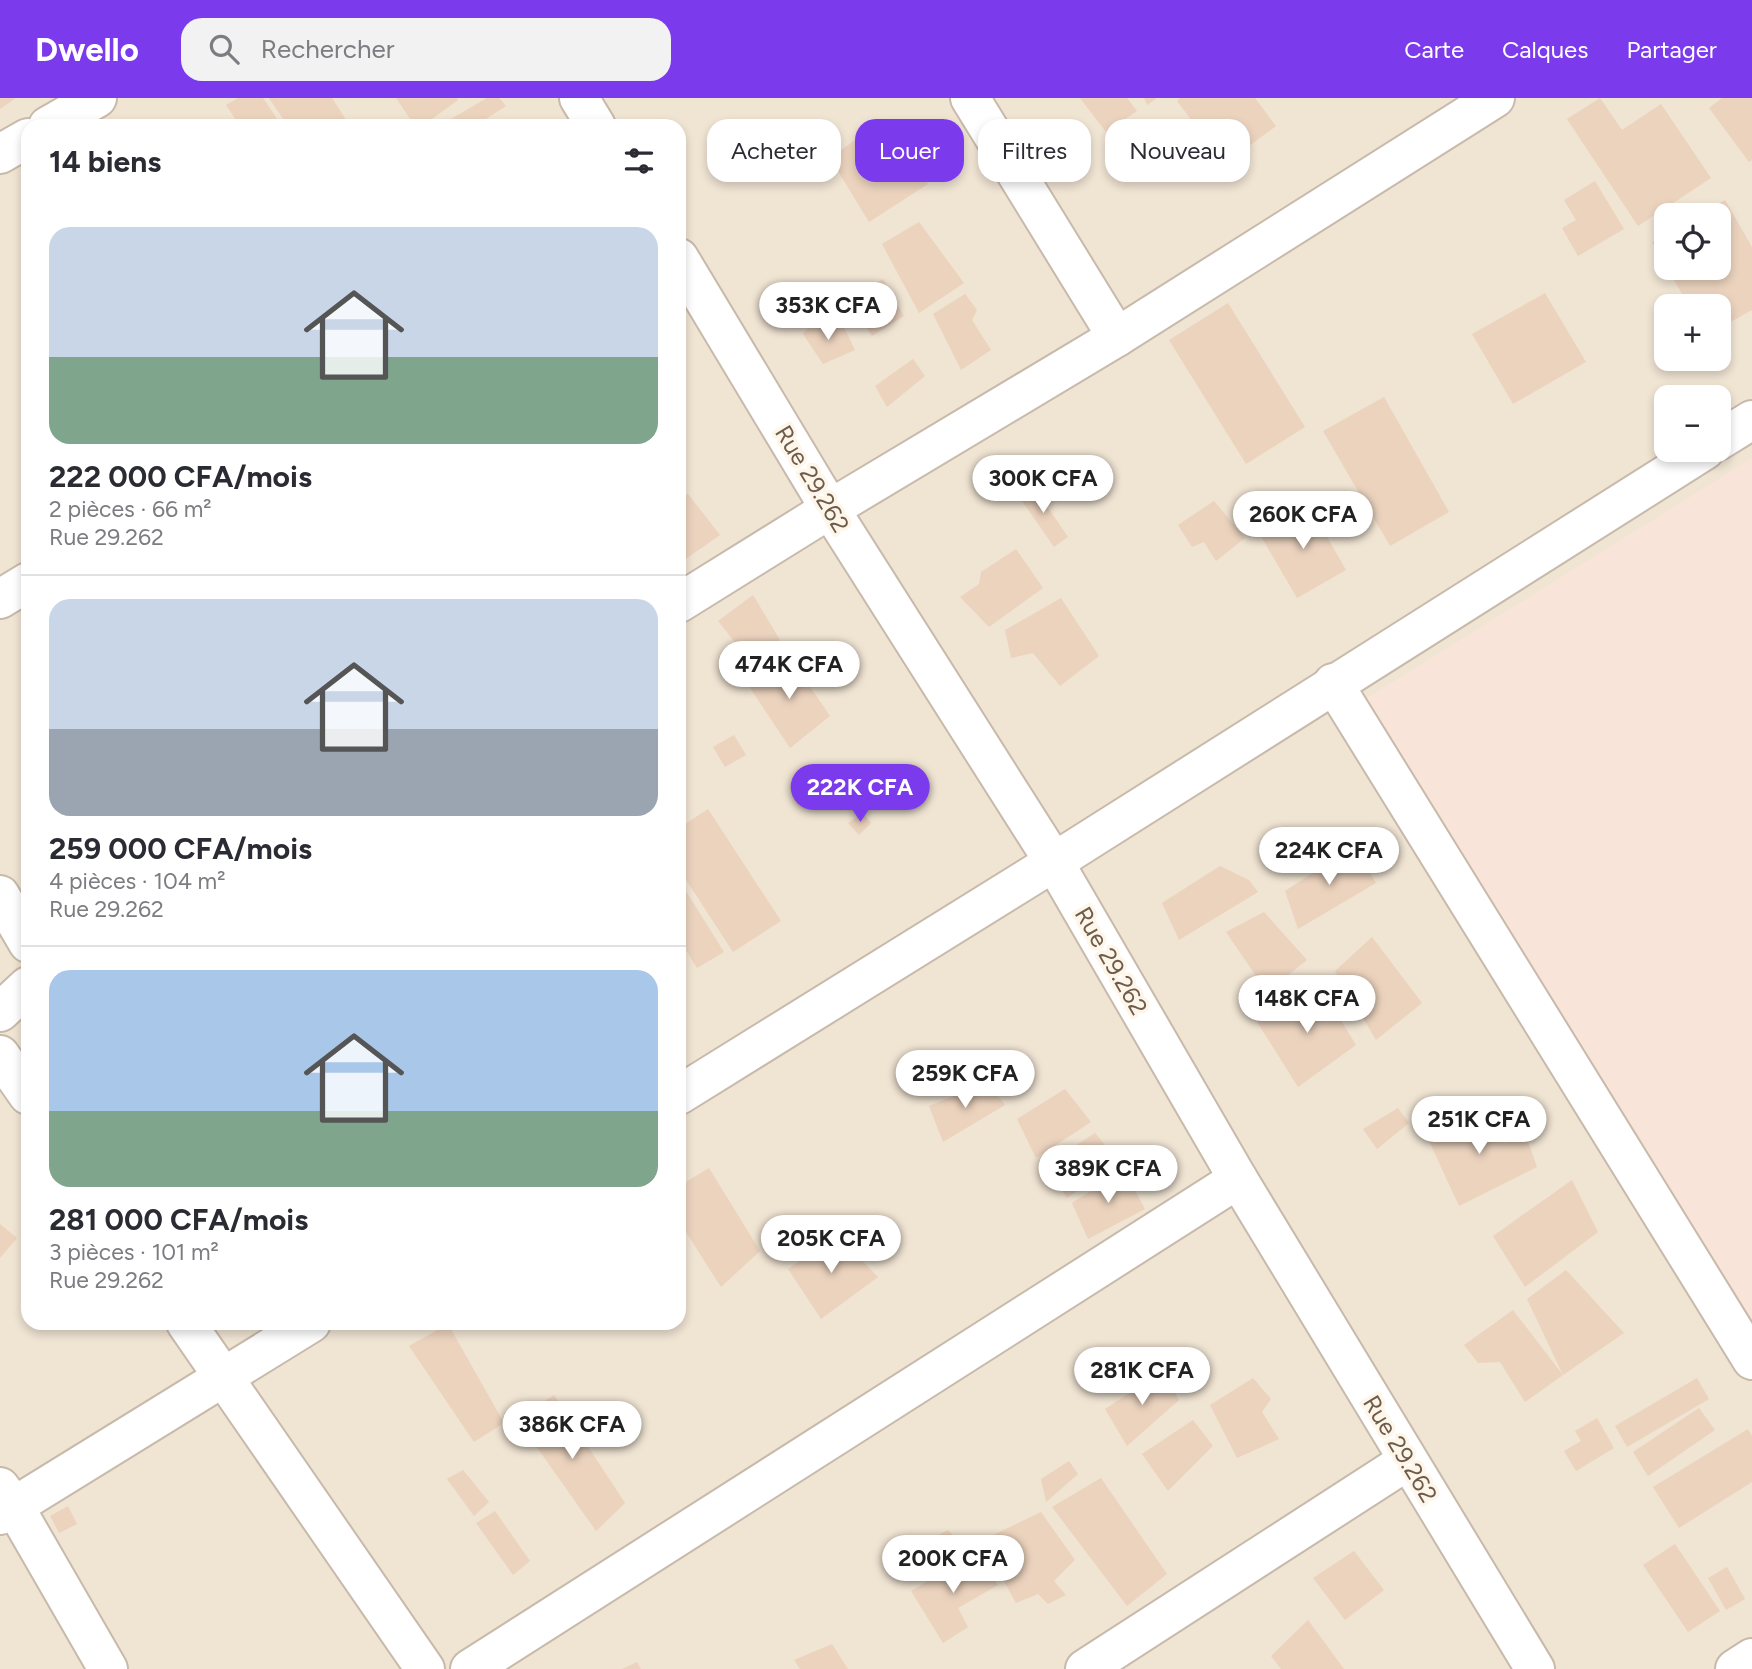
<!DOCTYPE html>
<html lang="fr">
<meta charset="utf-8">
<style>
body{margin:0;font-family:Figtree,sans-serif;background:#f2f2f3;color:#2b2b33;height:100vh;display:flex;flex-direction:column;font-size:26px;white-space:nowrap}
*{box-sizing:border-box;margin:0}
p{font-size:23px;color:#7c7c81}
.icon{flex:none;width:38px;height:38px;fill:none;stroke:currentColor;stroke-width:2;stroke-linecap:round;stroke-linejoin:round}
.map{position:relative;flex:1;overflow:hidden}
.side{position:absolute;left:21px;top:21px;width:665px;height:1211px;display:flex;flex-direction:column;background:#fff;border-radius:21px;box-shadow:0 4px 10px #0003}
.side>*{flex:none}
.banner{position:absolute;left:707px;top:21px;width:665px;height:63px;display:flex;gap:14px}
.fabs{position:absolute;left:1654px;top:105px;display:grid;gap:14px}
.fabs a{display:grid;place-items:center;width:77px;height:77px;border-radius:14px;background:#fff;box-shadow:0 4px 10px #0003;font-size:35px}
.price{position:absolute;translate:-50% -60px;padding:0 16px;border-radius:24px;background:#fff;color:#222;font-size:23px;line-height:46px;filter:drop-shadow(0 2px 4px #0008)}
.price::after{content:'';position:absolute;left:50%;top:42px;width:21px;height:16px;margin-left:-10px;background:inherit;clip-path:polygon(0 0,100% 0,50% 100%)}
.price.on{background:#7c3aed;color:#fff}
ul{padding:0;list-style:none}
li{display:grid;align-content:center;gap:14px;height:371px;padding:0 28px}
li+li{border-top:2px solid #e1e1e2}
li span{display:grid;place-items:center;height:217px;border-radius:21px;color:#555}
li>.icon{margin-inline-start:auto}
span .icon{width:126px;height:126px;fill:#fffc;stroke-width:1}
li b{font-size:30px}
h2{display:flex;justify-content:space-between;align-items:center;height:84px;padding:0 28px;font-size:30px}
.tag{padding:0 24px;border-radius:21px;background:#fff;box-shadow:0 4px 10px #0003;font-size:24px;line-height:63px}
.tag.on{background:#7c3aed;color:#fff}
header{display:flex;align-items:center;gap:42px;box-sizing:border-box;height:98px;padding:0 35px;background:#7c3aed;color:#fff}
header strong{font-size:33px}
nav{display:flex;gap:38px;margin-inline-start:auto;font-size:24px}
.search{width:490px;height:63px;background:#f2f2f3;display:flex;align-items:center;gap:18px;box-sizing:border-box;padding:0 24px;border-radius:21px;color:#7c7c81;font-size:26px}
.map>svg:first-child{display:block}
</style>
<header>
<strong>Dwello</strong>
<div class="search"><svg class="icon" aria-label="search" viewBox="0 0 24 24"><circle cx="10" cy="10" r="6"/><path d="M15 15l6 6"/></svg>Rechercher</div>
<nav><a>Carte</a><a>Calques</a><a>Partager</a></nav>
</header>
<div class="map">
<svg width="1752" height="1571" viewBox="0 0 1752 1571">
<rect width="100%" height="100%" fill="#f9f2e3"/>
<path fill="#f0e4d3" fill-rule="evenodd" d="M0,0h1752v1571h-1752zM28,28h651v1197h-651zM1666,117h52v53h-52zM1666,208h52v53h-52zM1666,299h52v53h-52z"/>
<path fill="#f8e4d8" d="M1752,360v871l-390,-628z"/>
<g fill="#ebd3be">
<path d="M0,0h16l-16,11z"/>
<path d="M238,0h25l19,28h-42l-14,-21z"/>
<path d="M269,0h63l18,28h-62z"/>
<path d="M396,0h61l1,2 -36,26h-7z"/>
<path d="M487,0h12l7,8 -31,20h-36z"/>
<path d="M1080,0h47l10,13 -31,21z"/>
<path d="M1144,0h13l-10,7z"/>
<path d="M1180,0h75l21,28 -51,38 -48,-63z"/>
<path d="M1600,0l22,32 39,-26 50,74 -73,48 -71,-107z"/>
<path d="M1722,0h30v62l-3,2 -40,-54z"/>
<path d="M883,22l9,9 -4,16 24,28 8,-2 8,13 -59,38 -39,-64z"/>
<path d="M800,36l14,16 -35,26 -11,-23z"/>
<path d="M1595,83l29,48 -46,27 -16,-28 14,-8 -12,-20z"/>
<path d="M1725,102l27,47v63l-34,19v-23h-29l-22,-38h51v-53h-20z"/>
<path d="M919,124l45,61 -45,30 -37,-69z"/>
<path d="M1666,136v33l-14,-25z"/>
<path d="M883,181l21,37 -32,20 -25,-38z"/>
<path d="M1545,195l41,69 -73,42 -41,-70z"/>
<path d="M965,196l12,16 -5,10 19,30 -30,20 -28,-56z"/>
<path d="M1228,205l77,124 -59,37 -77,-124z"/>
<path d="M817,218l10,20 15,-13 13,27 -32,14 -20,-30z"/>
<path d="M913,261l12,17 -38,31 -12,-21z"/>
<path d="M1384,299l65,115 -59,34 -67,-115z"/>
<path d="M1031,385l37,54 -14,10 -36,-52z"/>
<path d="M688,396l32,41 -36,25 -5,-8v-53z"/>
<path d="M1214,403l31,37 -29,23 -12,-19 -12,5 -14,-22z"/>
<path d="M1309,407l37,65 -49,28 -38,-65z"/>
<path d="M1016,451l27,39 -54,39 -29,-30 19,-13 2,-12z"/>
<path d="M753,497l27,45 -31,20 -31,-39z"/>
<path d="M1061,500l38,58 -39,30 -27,-33 -22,5 -6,-28z"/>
<path d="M787,555l43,63 -40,32 -40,-60z"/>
<path d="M734,637l12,20 -21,12 -12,-20z"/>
<path d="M708,711l73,112 -48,31 -54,-83v-41z"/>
<path d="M863,715l8,10 -12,12 -11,-12z"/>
<path d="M1354,748l22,37 -78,46 -13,-38z"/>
<path d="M1220,768l29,14 9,12 -79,48 -17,-37z"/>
<path d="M679,782l45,72 -27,16 -18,-29z"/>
<path d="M1264,814l43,48 -40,32 -41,-60z"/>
<path d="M1372,839l50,66 -46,37 -41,-69z"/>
<path d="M1320,888l36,59 -58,42 -41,-65z"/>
<path d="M988,984l17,23 -62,37 -14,-36z"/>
<path d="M1065,991l26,33 -55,36 -19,-39z"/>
<path d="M1483,1004l21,41 22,-7 11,31 -78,39 -30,-65z"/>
<path d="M1398,1010l11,15 -32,26 -14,-20z"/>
<path d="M1095,1035l25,30 -53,35 -21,-33z"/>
<path d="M709,1070l51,83 -39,36 -42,-66v-35z"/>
<path d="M1124,1072l21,39 -57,30 -16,-36z"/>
<path d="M1572,1082l26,52 -73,55 -32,-51z"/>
<path d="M0,1126l17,14 -17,20z"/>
<path d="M836,1136l42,43 -57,42 -33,-50z"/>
<path d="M1566,1172l58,63 -61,42 -36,-76z"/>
<path d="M1513,1212l50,65 -38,27 -25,-40 -22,1 -14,-18z"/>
<path d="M448,1226l56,99 -30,19 -65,-96z"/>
<path d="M1091,1261l16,13 -14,11 -15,-17z"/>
<path d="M1163,1273l16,29 -52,46 -22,-37z"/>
<path d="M1253,1280l18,21 -9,13 17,27 -42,19 -27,-53z"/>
<path d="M1697,1280l12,21 -82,48 -12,-21z"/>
<path d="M554,1297l71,108 -29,28 -79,-112z"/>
<path d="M1699,1310l16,22 -67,46 -15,-24z"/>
<path d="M1597,1320l17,30 -38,23 -12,-20 17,-10 -6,-10z"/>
<path d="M1193,1322l20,26 -45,45 -26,-37z"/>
<path d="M1748,1331l4,7v46l-73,46 -26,-41z"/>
<path d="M1069,1363l9,13 -32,28 -5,-23z"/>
<path d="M463,1372l26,32 -15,14 -27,-37z"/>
<path d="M1101,1380l66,96 -40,32 -75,-99z"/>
<path d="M68,1408l9,18 -18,9 -9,-17z"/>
<path d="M495,1413l35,50 -17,14 -37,-52z"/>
<path d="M1041,1414l34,48 -21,21 12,14 -18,9 -10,-10 -22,9 -35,-62z"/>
<path d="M948,1432l12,12 -38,28 -14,-19z"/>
<path d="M1675,1446l45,67 -32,21 -45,-67z"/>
<path d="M1354,1453l30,39 -39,30 -32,-42z"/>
<path d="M973,1455l25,32 -40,23 10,19 -25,16 -32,-52z"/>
<path d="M1727,1469l18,32 -19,11 -18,-32z"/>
<path d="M1308,1522l36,49h-63l-10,-13z"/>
<path d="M832,1546l16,25h-48l-6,-9z"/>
<path d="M637,1564l4,7h-19z"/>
</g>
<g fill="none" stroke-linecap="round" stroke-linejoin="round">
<g stroke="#c8baab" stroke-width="42">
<g id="minor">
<path d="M579,0l17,28"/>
<path d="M970,0l147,239"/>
<path d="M48,28l49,-28"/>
<path d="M0,56l28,-16"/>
<path d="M679,160l151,251 224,353 184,317 297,490"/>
<path d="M1718,343l34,-21"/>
<path d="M0,501l28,-17"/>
<path d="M679,505l151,-94 287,-172 378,-239"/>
<path d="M1333,585l419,677"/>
<path d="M0,797l28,48"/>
<path d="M0,914l28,-26"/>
<path d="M0,957l28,40"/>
<path d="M679,997l375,-233 651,-412"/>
<path d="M186,1225l239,346"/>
<path d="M0,1389l14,19 94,163"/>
<path d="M0,1417l311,-192"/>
<path d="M470,1571l768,-490"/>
<path d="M1085,1571l322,-208"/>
<path d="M1735,1571l17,-11"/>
</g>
</g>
<use href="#minor" stroke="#fff" stroke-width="38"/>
</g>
<g text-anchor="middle" stroke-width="7" stroke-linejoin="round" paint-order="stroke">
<g font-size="24" fill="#6e5b4c" stroke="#fdf6e9">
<text transform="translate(812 381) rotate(59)" y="8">Rue 29.262</text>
<text transform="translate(1111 863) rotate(60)" y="8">Rue 29.262</text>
<text transform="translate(1400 1351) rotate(59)" y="8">Rue 29.262</text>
</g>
</g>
</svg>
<div class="fabs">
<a><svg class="icon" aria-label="locate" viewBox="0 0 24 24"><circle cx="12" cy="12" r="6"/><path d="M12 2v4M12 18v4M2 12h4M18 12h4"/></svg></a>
<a>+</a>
<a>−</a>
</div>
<b class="price" style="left:828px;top:244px">353K CFA</b>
<b class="price" style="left:1043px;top:417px">300K CFA</b>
<b class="price" style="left:1303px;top:453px">260K CFA</b>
<b class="price" style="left:789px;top:603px">474K CFA</b>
<b class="price on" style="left:860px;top:726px">222K CFA</b>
<b class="price" style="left:1329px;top:789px">224K CFA</b>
<b class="price" style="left:1307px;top:937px">148K CFA</b>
<b class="price" style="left:965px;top:1012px">259K CFA</b>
<b class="price" style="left:1479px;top:1058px">251K CFA</b>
<b class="price" style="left:1108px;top:1107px">389K CFA</b>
<b class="price" style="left:831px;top:1177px">205K CFA</b>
<b class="price" style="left:1142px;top:1309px">281K CFA</b>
<b class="price" style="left:572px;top:1363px">386K CFA</b>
<b class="price" style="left:953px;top:1497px">200K CFA</b>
<div class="banner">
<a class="tag">Acheter</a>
<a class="tag on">Louer</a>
<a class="tag">Filtres</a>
<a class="tag">Nouveau</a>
</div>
<section class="side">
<h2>14 biens<svg class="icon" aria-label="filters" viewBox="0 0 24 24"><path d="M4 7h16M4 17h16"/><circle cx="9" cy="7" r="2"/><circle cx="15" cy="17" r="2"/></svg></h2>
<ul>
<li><span style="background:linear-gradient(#c9d6e8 60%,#7fa58c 0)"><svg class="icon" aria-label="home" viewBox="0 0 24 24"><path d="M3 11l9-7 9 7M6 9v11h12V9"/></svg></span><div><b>222 000 CFA/mois</b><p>2 pièces · 66 m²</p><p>Rue 29.262</p></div></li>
<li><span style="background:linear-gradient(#c9d6e8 60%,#9aa5b1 0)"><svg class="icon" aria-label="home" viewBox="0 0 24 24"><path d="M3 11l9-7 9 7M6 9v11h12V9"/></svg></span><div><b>259 000 CFA/mois</b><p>4 pièces · 104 m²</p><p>Rue 29.262</p></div></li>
<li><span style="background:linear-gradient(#a9c7e8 65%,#7fa58c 0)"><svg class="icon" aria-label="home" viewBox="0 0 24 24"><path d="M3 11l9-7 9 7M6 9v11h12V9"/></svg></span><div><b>281 000 CFA/mois</b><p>3 pièces · 101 m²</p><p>Rue 29.262</p></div></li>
</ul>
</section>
</div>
